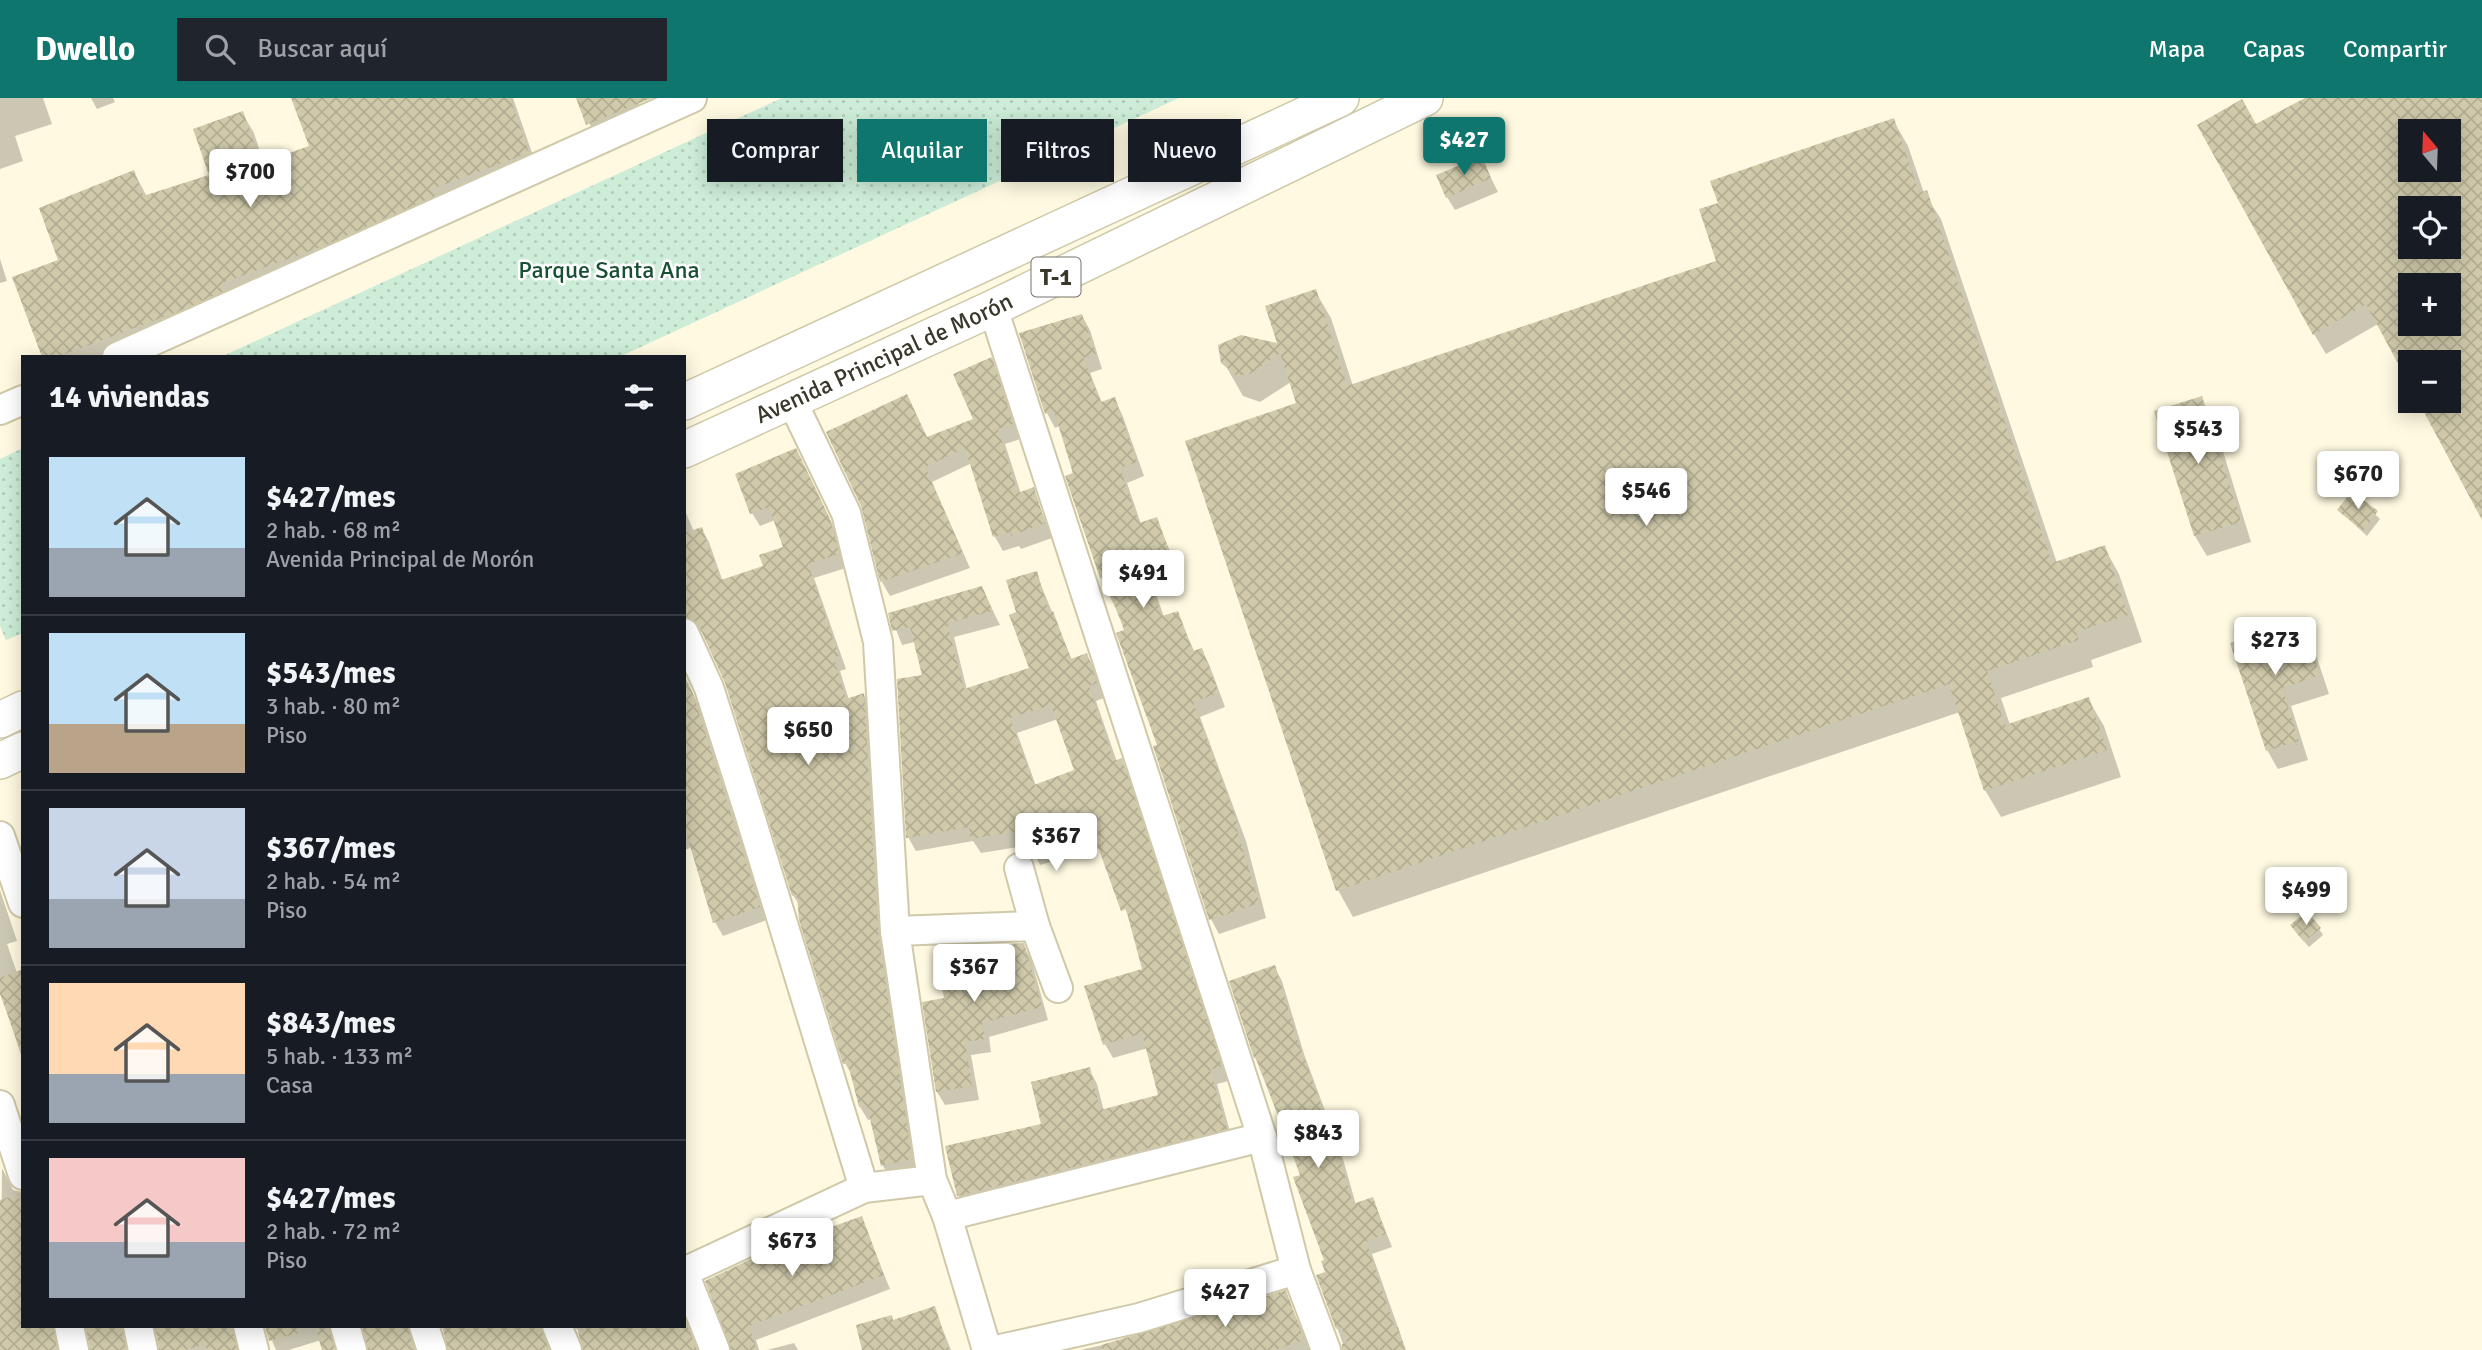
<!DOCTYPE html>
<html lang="es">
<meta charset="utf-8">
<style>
body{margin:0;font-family:Signika,sans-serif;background:#20242c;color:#f1f3f6;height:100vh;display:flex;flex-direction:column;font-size:26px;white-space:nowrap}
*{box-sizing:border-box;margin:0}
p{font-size:23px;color:#9ea1a6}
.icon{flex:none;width:38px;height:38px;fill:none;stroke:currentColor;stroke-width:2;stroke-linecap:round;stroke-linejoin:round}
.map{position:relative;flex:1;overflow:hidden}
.panel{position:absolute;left:21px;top:257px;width:665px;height:973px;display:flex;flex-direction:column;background:#171b24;border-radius:0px;box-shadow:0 4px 18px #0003}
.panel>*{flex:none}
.hud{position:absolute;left:707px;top:21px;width:665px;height:63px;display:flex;gap:14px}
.needle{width:46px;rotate:341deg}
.tools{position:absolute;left:2398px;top:21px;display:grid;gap:14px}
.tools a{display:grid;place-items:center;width:63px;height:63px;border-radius:0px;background:#171b24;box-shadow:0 4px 18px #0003;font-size:35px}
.price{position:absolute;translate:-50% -60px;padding:0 16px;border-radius:7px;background:#fff;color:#222;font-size:23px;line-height:46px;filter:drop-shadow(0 2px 4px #0008)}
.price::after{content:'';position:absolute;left:50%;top:42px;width:21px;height:16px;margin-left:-10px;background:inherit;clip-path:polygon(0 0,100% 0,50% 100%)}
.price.current{background:#0f766e;color:#fff}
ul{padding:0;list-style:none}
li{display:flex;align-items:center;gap:21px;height:175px;padding:0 28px}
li+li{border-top:2px solid #363941}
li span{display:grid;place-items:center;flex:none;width:196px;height:140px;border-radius:0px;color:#555}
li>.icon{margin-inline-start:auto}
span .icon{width:84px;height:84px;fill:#fffc;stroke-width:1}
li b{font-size:30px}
h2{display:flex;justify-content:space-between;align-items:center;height:84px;padding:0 28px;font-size:30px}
.chip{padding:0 24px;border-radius:0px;background:#171b24;box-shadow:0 4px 18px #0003;font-size:24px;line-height:63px}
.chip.current{background:#0f766e;color:#fff}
header{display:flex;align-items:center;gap:42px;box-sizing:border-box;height:98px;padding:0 35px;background:#0f766e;color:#fff}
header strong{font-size:33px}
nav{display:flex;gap:38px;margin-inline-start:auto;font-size:24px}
.search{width:490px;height:63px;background:#20242c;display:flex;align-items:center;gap:18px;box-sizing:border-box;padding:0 24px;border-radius:0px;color:#9ea1a6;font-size:26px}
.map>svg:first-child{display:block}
</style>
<header>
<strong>Dwello</strong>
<div class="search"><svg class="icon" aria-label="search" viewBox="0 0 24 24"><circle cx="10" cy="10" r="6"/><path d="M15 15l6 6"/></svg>Buscar aquí</div>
<nav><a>Mapa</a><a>Capas</a><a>Compartir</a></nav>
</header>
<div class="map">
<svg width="2482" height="1252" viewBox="0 0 2482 1252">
<defs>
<pattern id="park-dots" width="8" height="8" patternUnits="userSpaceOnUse" patternTransform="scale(1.75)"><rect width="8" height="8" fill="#cdedd8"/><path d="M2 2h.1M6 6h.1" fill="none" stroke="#b1ccba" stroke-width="1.8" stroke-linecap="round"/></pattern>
<pattern id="building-cross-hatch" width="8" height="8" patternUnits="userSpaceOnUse" patternTransform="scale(1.75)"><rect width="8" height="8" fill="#d0caab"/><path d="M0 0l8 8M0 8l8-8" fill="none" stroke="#b3ae93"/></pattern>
</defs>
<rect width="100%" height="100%" fill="#fef9e0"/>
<g fill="url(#park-dots)">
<path d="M782,0h397l-560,259h-398z"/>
<path d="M23,350v185l-17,7 -6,-14v-167z"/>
</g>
<g fill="#0003" fill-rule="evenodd">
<path d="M0,0h43l9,26 -37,12 8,25 -23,8z"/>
<path d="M91,0h22l2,4 -18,7z"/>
<path d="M293,0h220l26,75 -416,184h-80l17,-96 74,-89 13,25 64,-21 31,-63 12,20 10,31 47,-17z"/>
<path d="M578,0h59l9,27 -47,19z"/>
<path d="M2308,0h174v418l-62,-115h28v-39h-38l-32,-38 -52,30 -12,-20 -58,-208zM2410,33h38v39h-38zM2410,110h38v39h-38zM2410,187h38v39h-38z"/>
<path d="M1893,22l15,26 16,47 17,26 116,344 47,-16 15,27 23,68 -51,18 2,7 -92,31 9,27 78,-26 16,27 17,51 -120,40 -16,-27 -25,-78 -607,205 -15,-27 -39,-486 -8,-22 -31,20 -17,-6 -16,-28 -7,-22 59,-1 36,-54 16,27 22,68 366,-124 1,-58z"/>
<path d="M1481,60l17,34 -43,18 -8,-13z"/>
<path d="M0,161l7,22 -7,2z"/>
<path d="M1082,218l8,14 12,39 -12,4 12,30 12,-4 8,15 22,62 -17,7 14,41 15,-5 21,48 -27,10 14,40 13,-4 18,40 6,-3 8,14 16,43 -25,10 46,124 20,77 -47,16 -8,-15 -56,-172 4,-1 -33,-115 -25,-54 -41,-151 -5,2 -8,-15z"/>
<path d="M991,262l8,14 21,65 -15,5 16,50 12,-5 19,49 -31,11 -2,-3 -16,5 -8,-14 -23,-74 -40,19 38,86 -80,28 -8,-14 -19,-77 64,-67 48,-18z"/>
<path d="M2201,300l12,21 38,123 -44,14 -12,-20 -39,-124z"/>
<path d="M803,366l34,70 9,34 -32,10 32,91 -6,2 9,29 15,-5 7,14 48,464 -28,6 -8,-13 -11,-47 -4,1 -8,-13 -7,-30 -8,-14 -45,-157 -7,-11 -67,-213 -24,-50 -18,-1v-123l10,24 7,-3 8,13 14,40 42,-15 20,-19 -10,-28 -15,6 -8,-13z"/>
<path d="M2353,395l27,26 -13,17 -28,-26z"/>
<path d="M1036,475l36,87 15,-5 8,14 9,29 -8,3 21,61 4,-2 8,15 99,306 -11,3 16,59 -266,67 -8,-14 -11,-49 95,-22 46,-56 8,15 7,27 56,-15 -12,-48 -35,10 -8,-14 39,-74 -12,-45 -32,-77 -60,17 -10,-20 -49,8 -8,-12 -57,10 -8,-14 16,-160 -9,-35 -13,3 -12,-31 99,-11 11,22 -46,12 13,53 64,-21 -13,-56zM1058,621l18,52 -40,15 -19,-53z"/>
<path d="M2301,523l10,19 18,54 -38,12 17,54 -30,9 -11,-19 -34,-106z"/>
<path d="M684,576l16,35 67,211 -44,16 -8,-14 -22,-75 -9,3z"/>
<path d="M0,792l17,51 -10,3 10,29 6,-2v90l-23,-70z"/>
<path d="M2319,831l4,6 -14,12 -13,-15z"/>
<path d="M1023,847l8,14 17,61 -59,17 2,15 -20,3 8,45 -34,5 -8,-13 -13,-89 23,-3 25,-53 4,7z"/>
<path d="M1275,870l7,13 22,73 39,105 13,46 17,-6 19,48 -20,7 34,96h-64l1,-6 -25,-68 9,-3 -1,-12 -24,-85 -47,-119z"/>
<path d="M2,1070l11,22 10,2v134h43l-4,24h-62z"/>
<path d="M861,1120l29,71 -134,51 3,10h-22l-30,-69z"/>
<path d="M1285,1195l26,57h-231l64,-14z"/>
<path d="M934,1210l17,42h-87l29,-29z"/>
<path d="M684,1215l14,37h-114l-6,-20 -5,-4h111z"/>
<path d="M135,1228l-4,24h-40l-6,-24z"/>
<path d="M246,1228l-6,24h-80l-6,-24z"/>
<path d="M266,1228h76l-4,24h-14l-3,-10 -32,10h-13z"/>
<path d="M362,1228h53l1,24h-47z"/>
<path d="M442,1228h115l-10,12 4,12h-101z"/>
<path d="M794,1245l4,7h-31z"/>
</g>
<g fill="url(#building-cross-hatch)" fill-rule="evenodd">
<path d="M291,0h219l19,55 -97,36 3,7 -114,51 -99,36 2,8 -42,19 -125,47h-15l-30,-80 46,-17 -19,-52 95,-38 9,26 66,-21 -16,-46 50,-18 18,52 48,-17z"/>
<path d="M576,0h76l-66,27z"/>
<path d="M2305,0h177v422l-64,-119h30v-39h-38v24l-44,-82 -53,31 -116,-210 45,-26 14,25zM2410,33h38v39h-38zM2410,110h38v39h-38zM2410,187h38v39h-38z"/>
<path d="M1894,20l25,75 8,-3 125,373 53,-18 23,70 -52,17 3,8 -92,31 18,54 84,-28 18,53 -123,41 -35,-107 -613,207 -151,-450 111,-38 -16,-50 -30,21 -13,2 -16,-13 -3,-18 23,-10 36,8 -12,-37 51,-17 31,97 369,-125 -17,-52 19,-6 -8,-22z"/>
<path d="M1482,58l9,22 -45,20 -10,-23z"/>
<path d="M1082,216l14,40 -13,4 18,44 14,-5 22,65 -17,6 19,55 18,-6 13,36 -27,9 19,54 16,-5 15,40 9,-3 17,45 -26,9 46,124 -3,1 23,76 -50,17 -56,-174 4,-1 -41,-112 8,-3 -20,-54 -4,2 -35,-102 8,-3 -19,-62 -9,3 -26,-81z"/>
<path d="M992,259l21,67 -15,5 20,64 16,-6 11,36 -34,13 -1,-4 -17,5 -28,-89 -40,19 38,86 -83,29 -19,-76 -35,-74 81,-38 20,43 46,-18 -20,-45z"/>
<path d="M2202,298l39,126 -47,14 -40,-125z"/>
<path d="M796,350l34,71 9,35 -31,10 31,92 -5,2 12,41 18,-6 14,239 34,227 -31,7 -14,-60 -8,1 -11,-43h-5l-44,-144 -2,-26 -5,2 -67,-213 -26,-57 -6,-7 -9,-2v-84l18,-6 19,53 42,-14 -4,-11 24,-8 -14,-40 -19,7 -15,-40z"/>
<path d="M2352,393l26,20 -15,20 -26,-21z"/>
<path d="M1037,473l12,42 4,-2 18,48 16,-6 10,30 -8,3 25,75 8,-3 100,308 -12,4 17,59 -270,67 -12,-50 96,-22 -10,-42 59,-15 10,43 58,-15 -16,-62 -39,12 -19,-59 58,-17 -16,-60 -5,2 -28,-78 -63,18 -6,-21 -53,9 -2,-12 -63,11 -9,-159 25,-4 -12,-48 -18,4 -4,-18 94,-27 11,25 -46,12 17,66 65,-21 -20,-53 7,-3 -10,-32zM1051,607l23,65 -40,15 -24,-67z"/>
<path d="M2301,521l19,56 -38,13 17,53 -33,10 -36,-108z"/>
<path d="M684,576l9,20 67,213 -47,16 -29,-97z"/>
<path d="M2307,813l14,17 -17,14 -14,-17z"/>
<path d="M1024,845l18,64 -60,16 3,16 -20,3 7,44 -36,6 -14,-90 22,-4 -10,-50 39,-3 2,8 32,-9z"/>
<path d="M1275,867l22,74 39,105 17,60 20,-7 13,37 -20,7 29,87 3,-1 7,23h-63v-6l5,-1 -5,-16 -6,2 -20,-54 9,-3 -4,-11 3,-1 -31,-83 7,-2 -44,-118 -2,1 -25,-77z"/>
<path d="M23,871v80h-3l-20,-55v-16z"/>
<path d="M18,1096l5,16v116h30l4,24h-57v-150z"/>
<path d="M862,1118l22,59 -135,51 8,24h-26l-26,-69 71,-34z"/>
<path d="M1286,1192l18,50 -30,10h-172l-1,-5z"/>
<path d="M935,1208l14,44h-87l-6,-25 36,-10 1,5z"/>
<path d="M684,1220l13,32h-114l-5,-18 15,-6h91z"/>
<path d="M86,1228h36l4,24h-36z"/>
<path d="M155,1228h77l5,24h-30l-2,-6 -20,6h-26z"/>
<path d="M265,1228h32l1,7 -29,8z"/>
<path d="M315,1228h14l6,24h-13z"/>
<path d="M362,1228h46l6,24h-46z"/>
<path d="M442,1228h99l8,24h-101z"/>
</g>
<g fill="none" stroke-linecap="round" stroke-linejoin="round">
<g stroke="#cfc9aa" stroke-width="32">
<g id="minor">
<path d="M993,210l269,829 34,133 30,80"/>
<path d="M117,259l575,-259"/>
<path d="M792,303l54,112 32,129 17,289 37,249 15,36 40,134"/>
<path d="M0,312l23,-10"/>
<path d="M684,535l25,55 41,128 114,372"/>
<path d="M0,738l23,67"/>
<path d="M1019,770l16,58 23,62"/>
<path d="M895,833l140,-5"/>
<path d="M0,1007l23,70"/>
<path d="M947,1118l315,-79"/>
<path d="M684,1174l180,-84 68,-8"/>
<path d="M684,1175l31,77"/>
<path d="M69,1228l5,24"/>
<path d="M138,1228l5,24"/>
<path d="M248,1228l6,24"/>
<path d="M345,1228l7,24"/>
<path d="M424,1228l8,24"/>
<path d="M557,1228l10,24"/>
<path d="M996,1252l143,-32 157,-48"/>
</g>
</g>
<g stroke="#cfc9aa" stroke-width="38">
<g id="major">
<path d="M684,304l657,-304"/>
<path id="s1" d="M684,352l309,-142 432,-210"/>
<path d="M0,622l23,-11"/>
<path d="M0,663l23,-11"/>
</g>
</g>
<use href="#minor" stroke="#fff" stroke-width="28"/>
<use href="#major" stroke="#fff" stroke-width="35"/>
</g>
<g text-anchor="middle" stroke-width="5" stroke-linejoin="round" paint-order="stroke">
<rect fill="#fff" stroke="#75736b" stroke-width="2" x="1031.5" y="159.5" width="49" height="39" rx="5"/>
<g font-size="23" font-weight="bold" fill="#3a372b">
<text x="1056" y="187">T-1</text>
</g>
<g font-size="24" fill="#195033" stroke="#fff">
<text x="609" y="180">Parque Santa Ana</text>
</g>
<g font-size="24" fill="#3a372b" stroke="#fff">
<text dy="8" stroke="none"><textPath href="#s1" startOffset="220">Avenida Principal de Morón</textPath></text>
</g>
</g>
</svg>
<div class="tools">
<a><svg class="needle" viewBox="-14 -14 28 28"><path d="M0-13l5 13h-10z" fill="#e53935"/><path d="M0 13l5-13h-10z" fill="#9ea1a6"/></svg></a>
<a><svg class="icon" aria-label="locate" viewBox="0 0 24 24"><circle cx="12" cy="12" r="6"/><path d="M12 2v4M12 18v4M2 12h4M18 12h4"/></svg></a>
<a>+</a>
<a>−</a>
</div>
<b class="price current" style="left:1464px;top:79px">$427</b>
<b class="price" style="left:250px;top:111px">$700</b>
<b class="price" style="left:2198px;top:368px">$543</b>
<b class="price" style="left:2358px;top:413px">$670</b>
<b class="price" style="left:1646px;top:430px">$546</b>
<b class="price" style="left:1143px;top:512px">$491</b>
<b class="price" style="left:2275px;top:579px">$273</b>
<b class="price" style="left:808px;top:669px">$650</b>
<b class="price" style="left:1056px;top:775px">$367</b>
<b class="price" style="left:2306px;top:829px">$499</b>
<b class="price" style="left:974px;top:906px">$367</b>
<b class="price" style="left:1318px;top:1072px">$843</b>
<b class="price" style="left:792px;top:1180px">$673</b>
<b class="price" style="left:1225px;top:1231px">$427</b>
<div class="hud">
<a class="chip">Comprar</a>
<a class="chip current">Alquilar</a>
<a class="chip">Filtros</a>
<a class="chip">Nuevo</a>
</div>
<section class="panel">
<h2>14 viviendas<svg class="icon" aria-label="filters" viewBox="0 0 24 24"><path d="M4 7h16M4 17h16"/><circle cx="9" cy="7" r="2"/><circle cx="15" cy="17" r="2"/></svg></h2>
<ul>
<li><span style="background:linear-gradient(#bfe0f5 65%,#9aa5b1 0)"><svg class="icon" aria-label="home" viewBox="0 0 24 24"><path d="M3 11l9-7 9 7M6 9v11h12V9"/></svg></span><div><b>$427/mes</b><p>2 hab. · 68 m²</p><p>Avenida Principal de Morón</p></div></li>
<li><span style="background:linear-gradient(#bfe0f5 65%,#b9a48a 0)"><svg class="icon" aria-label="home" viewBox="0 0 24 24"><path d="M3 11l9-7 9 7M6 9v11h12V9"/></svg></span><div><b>$543/mes</b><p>3 hab. · 80 m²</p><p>Piso</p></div></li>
<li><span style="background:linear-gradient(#c9d6e8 65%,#9aa5b1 0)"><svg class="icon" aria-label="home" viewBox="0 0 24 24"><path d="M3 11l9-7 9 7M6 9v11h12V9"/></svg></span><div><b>$367/mes</b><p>2 hab. · 54 m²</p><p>Piso</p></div></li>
<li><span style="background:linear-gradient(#ffd9b3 65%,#9aa5b1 0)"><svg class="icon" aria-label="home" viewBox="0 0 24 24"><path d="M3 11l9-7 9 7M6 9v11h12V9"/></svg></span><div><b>$843/mes</b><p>5 hab. · 133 m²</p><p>Casa</p></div></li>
<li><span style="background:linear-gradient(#f6c9c9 60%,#9aa5b1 0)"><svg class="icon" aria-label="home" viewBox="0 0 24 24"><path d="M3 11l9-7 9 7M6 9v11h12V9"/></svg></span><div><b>$427/mes</b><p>2 hab. · 72 m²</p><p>Piso</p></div></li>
</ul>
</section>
</div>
